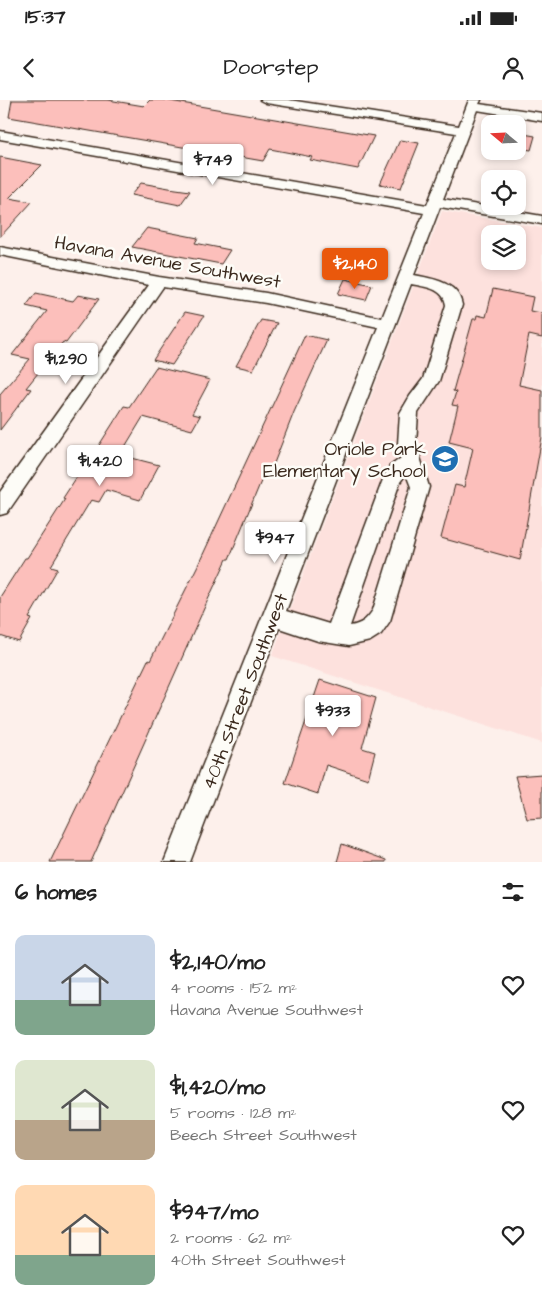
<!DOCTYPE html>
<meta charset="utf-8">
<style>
body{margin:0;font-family:"Architects Daughter",sans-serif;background:#f2f2f2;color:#222;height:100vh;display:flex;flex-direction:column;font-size:19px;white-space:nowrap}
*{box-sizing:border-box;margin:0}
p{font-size:16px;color:#767676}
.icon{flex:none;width:28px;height:28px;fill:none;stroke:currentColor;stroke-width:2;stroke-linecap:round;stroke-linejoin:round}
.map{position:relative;height:762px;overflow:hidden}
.side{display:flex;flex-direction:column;background:#fff;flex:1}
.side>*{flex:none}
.needle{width:32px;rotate:289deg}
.buttons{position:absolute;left:481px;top:15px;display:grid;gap:10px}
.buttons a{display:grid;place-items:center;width:45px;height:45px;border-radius:10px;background:#fff;box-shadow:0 2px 8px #0003;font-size:25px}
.price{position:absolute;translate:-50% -42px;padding:0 11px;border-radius:5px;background:#fff;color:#222;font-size:16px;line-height:32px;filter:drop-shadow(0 1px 2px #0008)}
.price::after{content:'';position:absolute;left:50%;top:30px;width:15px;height:11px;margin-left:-8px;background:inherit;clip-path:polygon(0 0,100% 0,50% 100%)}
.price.active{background:#ea580c;color:#fff}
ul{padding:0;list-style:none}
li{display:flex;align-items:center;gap:15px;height:125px;padding:0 15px}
li span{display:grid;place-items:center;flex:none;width:140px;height:100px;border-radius:10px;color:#555}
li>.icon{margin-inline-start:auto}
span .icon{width:60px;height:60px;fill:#fffc;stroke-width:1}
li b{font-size:21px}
h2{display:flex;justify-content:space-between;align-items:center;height:60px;padding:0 15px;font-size:21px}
.status{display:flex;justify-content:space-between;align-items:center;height:35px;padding:0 25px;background:#fff;direction:ltr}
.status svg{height:14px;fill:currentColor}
header{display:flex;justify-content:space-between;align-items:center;height:65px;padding:0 15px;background:#fff;font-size:22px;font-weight:600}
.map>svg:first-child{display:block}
</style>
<div class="status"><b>15:37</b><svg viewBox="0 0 49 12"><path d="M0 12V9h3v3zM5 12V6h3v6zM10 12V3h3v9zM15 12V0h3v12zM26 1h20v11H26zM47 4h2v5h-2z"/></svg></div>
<header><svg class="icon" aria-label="back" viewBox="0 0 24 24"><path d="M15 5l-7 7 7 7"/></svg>Doorstep<svg class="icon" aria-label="person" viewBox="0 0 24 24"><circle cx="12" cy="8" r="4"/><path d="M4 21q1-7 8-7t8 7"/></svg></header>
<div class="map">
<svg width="542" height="762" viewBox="0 0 542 762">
<rect width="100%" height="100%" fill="#fdf0eb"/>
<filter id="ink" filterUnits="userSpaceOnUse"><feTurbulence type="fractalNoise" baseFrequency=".02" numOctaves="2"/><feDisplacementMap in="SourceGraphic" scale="10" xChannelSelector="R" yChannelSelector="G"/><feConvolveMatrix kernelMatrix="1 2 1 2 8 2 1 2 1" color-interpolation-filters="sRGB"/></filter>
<g filter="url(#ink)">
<path fill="#fde1dd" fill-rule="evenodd" d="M442,111l100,17v515l-270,-87zM490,134h28v27h-28z"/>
<g fill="#fcbfbb" stroke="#3b2a1e">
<path d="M12,0h96l36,6 6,-6h14l210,36 -16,33 -48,-9 2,-3 -42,-8 -7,12 -254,-44z"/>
<path d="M518,33l17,3 -4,14 -13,-2z"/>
<path d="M400,40l19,3 -18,45 -21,-4z"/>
<path d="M0,57l42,8 -33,33 23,4 -32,35z"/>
<path d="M141,83l28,5 21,3 -10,14 -49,-10z"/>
<path d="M147,128l51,10 -3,5 35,7 -9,14 -89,-17z"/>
<path d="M345,179l27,6 -6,15 -28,-6z"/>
<path d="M493,189l40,8 -3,14 12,2v25l-13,-3 -10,50 23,5v47l-22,123 -79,-22 14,-53 9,2 9,-39 -24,-6 9,-36 -6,-1 4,-13 -3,-1 20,-72h3l1,-4 9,2z"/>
<path d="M36,193l37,8 5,-6 21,4 -33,44 -3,-1 -37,46 5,1 -31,41v-36l30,-35 -18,-4 35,-44 -21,-5z"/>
<path d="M185,212l19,4 -32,49 -19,-5z"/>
<path d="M261,220l16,3 -24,47 -17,-4z"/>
<path d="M305,235l22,5 -33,72 -25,64 -5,-2 -35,85h-2l-21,45 -115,258h-41l98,-202 2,1 49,-98z"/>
<path d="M156,267l54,13 -18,34 8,2 -8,14 -49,-13 -23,38 39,10 -19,35 -34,-10 -7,12 -8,-2 -40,66 7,2 -29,50 3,1 -13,23 -19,-6v-39l25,-39h2l38,-59 -2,-1 17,-26h2l42,-66 5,1z"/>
<path d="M320,580l56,18 -14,50 13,4 -7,27 -42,-14 -8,29 -33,-11z"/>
<path d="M542,674v44l-15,1 -12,-43z"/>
<path d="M342,744l44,16v2h-49z"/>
</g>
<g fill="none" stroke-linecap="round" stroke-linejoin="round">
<g stroke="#3b2a1e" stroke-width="3">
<path id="minor" d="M260,0h29l170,26 10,-26h12l-2,4 63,9v8l-65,-11 -34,89 99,17v8l-102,-17 -26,68c20,4 44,7 48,30l-23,76 -21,32 -2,31 13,43 -39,134 -9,13 -11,7 -21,5 -31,-5 -39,-13 -89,234h-26l214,-535 -112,-24 -103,-16 -156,226 -7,2v-23l149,-207 -149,-30v-8l159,30 107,16 116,25 42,-105 -424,-74v-8l427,74 29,-72 -190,-30zM411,184c14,3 33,4 35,21l-23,74 -13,17 -10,17 -2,31 3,14 -12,9 -7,15 -53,142 -43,-13zM406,374l5,13 -38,123c-7,10 -11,14 -23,16l50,-144z"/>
</g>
<use href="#minor" fill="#fdfcf7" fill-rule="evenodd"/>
</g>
</g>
<defs>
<g id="school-disc" transform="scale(1.4375)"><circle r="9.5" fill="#1f6fb2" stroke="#fdfcf7"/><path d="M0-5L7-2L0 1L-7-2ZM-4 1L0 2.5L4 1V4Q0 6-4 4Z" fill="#fff"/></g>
</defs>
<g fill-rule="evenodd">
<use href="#school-disc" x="445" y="359"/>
</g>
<g text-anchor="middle" stroke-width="5" stroke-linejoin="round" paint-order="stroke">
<g font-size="19" fill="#3b2a1e" stroke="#fdfcf7">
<text transform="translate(168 161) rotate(10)" y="7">Havana Avenue Southwest</text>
<text transform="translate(244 591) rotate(-69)" y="7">40th Street Southwest</text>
</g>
<g font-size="19" fill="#3b2a1e" stroke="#fdfcf7" text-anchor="end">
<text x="426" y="355">Oriole Park<tspan x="426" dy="22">Elementary School</tspan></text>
</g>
</g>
</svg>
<div class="buttons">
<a><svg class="needle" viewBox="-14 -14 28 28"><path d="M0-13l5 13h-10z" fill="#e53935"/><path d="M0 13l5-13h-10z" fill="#767676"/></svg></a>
<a><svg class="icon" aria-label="locate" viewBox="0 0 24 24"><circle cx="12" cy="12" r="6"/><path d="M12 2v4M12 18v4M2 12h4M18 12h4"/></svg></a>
<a><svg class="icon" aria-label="layers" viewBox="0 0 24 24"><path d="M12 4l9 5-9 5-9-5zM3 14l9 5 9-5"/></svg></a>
</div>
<b class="price" style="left:213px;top:86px">$749</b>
<b class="price active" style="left:355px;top:190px">$2,140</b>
<b class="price" style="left:66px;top:285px">$1,290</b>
<b class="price" style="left:100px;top:387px">$1,420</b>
<b class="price" style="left:275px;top:464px">$947</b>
<b class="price" style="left:333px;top:637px">$933</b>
</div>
<section class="side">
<h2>6 homes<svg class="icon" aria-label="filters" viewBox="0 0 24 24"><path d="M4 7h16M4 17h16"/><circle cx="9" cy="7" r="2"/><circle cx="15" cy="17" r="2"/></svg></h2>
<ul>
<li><span style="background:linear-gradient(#c9d6e8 65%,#7fa58c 0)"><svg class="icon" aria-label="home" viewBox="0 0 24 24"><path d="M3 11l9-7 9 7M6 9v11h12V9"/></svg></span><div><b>$2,140/mo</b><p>4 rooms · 152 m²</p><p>Havana Avenue Southwest</p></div><svg class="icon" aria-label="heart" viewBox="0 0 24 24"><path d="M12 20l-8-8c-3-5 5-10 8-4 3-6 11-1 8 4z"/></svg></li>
<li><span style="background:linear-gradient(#dfe7d0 60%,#b9a48a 0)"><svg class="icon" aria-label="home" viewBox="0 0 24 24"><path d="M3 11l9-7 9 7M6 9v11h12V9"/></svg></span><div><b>$1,420/mo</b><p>5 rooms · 128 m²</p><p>Beech Street Southwest</p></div><svg class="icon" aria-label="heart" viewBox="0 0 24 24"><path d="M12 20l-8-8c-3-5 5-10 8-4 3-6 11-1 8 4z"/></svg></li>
<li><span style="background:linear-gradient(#ffd9b3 70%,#7fa58c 0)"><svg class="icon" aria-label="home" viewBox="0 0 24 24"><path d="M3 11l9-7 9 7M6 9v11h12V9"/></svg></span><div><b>$947/mo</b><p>2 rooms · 62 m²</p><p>40th Street Southwest</p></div><svg class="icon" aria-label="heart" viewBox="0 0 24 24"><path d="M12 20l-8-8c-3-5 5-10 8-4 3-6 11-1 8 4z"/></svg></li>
</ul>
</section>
